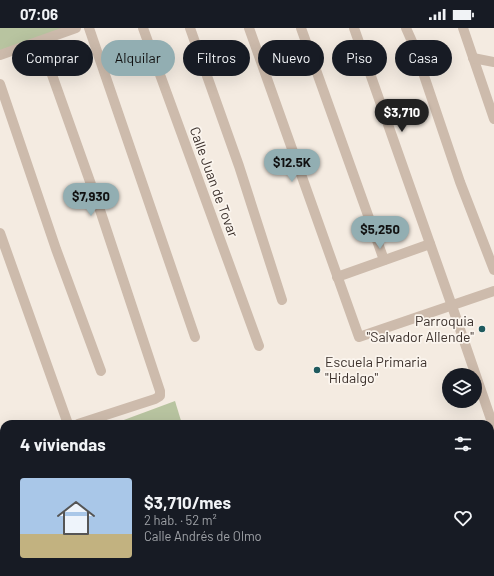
<!DOCTYPE html>
<html lang="es">
<meta charset="utf-8">
<style>
body{margin:0;font-family:Barlow,sans-serif;background:#20242c;color:#f1f3f6;height:100vh;display:flex;flex-direction:column;font-size:15px;white-space:nowrap}
*{box-sizing:border-box;margin:0}
p{font-size:13px;color:#9ea1a6}
.icon{flex:none;width:22px;height:22px;fill:none;stroke:currentColor;stroke-width:2;stroke-linecap:round;stroke-linejoin:round}
.map{position:relative;flex:1;overflow:hidden}
.details{position:absolute;left:0px;top:392px;width:494px;height:156px;display:flex;flex-direction:column;background:#171b24;border-radius:12px 12px 0 0;box-shadow:0 4px 16px #0002}
.details>*{flex:none}
.top-card{position:absolute;left:12px;top:12px;width:470px;height:36px;display:flex;gap:8px}
.controls{position:absolute;left:442px;top:340px;display:grid;gap:8px}
.controls a{display:grid;place-items:center;width:40px;height:40px;border-radius:50%;background:#171b24;box-shadow:0 4px 16px #0002;font-size:20px}
.price{position:absolute;translate:-50% -34px;padding:0 9px;border-radius:14px;background:#92aeb2;color:#111;font-size:13px;line-height:26px;filter:drop-shadow(0 1px 2px #0008)}
.price::after{content:'';position:absolute;left:50%;top:24px;width:12px;height:9px;margin-left:-6px;background:inherit;clip-path:polygon(0 0,100% 0,50% 100%)}
.price.current{background:#222;color:#fff}
ul{padding:0;list-style:none}
li{display:flex;align-items:center;gap:12px;height:100px;padding:0 20px}
li span{display:grid;place-items:center;flex:none;width:112px;height:80px;border-radius:4px;color:#555}
li>.icon{margin-inline-start:auto}
span .icon{width:48px;height:48px;fill:#fffc;stroke-width:1}
li b{font-size:17px}
h2{display:flex;justify-content:space-between;align-items:center;height:48px;padding:0 20px;font-size:17px}
.tag{padding:0 14px;border-radius:18px;background:#171b24;box-shadow:0 4px 16px #0002;font-size:14px;line-height:36px}
.tag.current{background:#92aeb2;color:#111}
.status{display:flex;justify-content:space-between;align-items:center;height:28px;padding:0 20px;background:#171b24;direction:ltr}
.status svg{height:11px;fill:currentColor}
.map>svg:first-child{display:block}
</style>
<div class="status"><b>07:06</b><svg viewBox="0 0 49 12"><path d="M0 12V9h3v3zM5 12V6h3v6zM10 12V3h3v9zM15 12V0h3v12zM26 1h20v11H26zM47 4h2v5h-2z"/></svg></div>
<div class="map">
<svg width="494" height="548" viewBox="0 0 494 548">
<rect width="100%" height="100%" fill="#f4ebe1"/>
<g fill="#b8c4a0">
<path d="M0,0h72l-72,25z"/>
<path d="M175,373l7,23h-69z"/>
</g>
<g fill="none" stroke-linecap="round" stroke-linejoin="round">
<g stroke="#cdbbac" stroke-width="10">
<path d="M89,0l106,309"/>
<path d="M143,0l116,318"/>
<path d="M190,0l49,138 43,134"/>
<path d="M249,0l110,309 135,-46"/>
<path d="M301,0l83,232"/>
<path d="M354,0l98,278 42,122"/>
<path d="M406,0l8,18 46,136 34,88"/>
<path d="M463,0l31,91"/>
<path d="M40,13l58,163 62,187v5l-5,3 -77,25"/>
<path d="M0,27l76,-27"/>
<path d="M473,30l21,4"/>
<path d="M0,56l56,165 45,122"/>
<path d="M0,205l68,191"/>
<path d="M337,249l93,-33"/>
<path d="M0,423l4,-2"/>
<path d="M490,429l4,-1"/>
<path d="M0,455l4,3"/>
<path d="M118,544l1,4"/>
<path d="M179,544l1,4"/>
<path d="M223,544l2,4"/>
<path d="M278,544l1,4"/>
<path d="M331,544l1,4"/>
<path d="M384,544l1,4"/>
<path d="M436,544l2,4"/>
<path d="M485,544l1,4"/>
<path d="M5,548l15,-4"/>
</g>
</g>
<g fill="#1f5a5e" stroke="#fbf5ee" stroke-width="1.5">
<circle cx="482" cy="301" r="4"/>
<circle cx="317" cy="342" r="4"/>
</g>
<g text-anchor="middle" stroke-width="3.5" stroke-linejoin="round" paint-order="stroke">
<g font-size="14" fill="#3b302b" stroke="#fbf5ee">
<text transform="translate(214 154) rotate(70)" y="5">Calle Juan de Tovar</text>
</g>
<g font-size="14" fill="#3b302b" stroke="#fbf5ee" text-anchor="end">
<text x="474" y="298">Parroquia<tspan x="474" dy="16">"Salvador Allende"</tspan></text>
<text x="325" y="339" text-anchor="start">Escuela Primaria<tspan x="325" dy="16">"Hidalgo"</tspan></text>
</g>
</g>
</svg>
<div class="controls">
<a><svg class="icon" aria-label="layers" viewBox="0 0 24 24"><path d="M12 4l9 5-9 5-9-5zM3 14l9 5 9-5"/></svg></a>
</div>
<b class="price current" style="left:402px;top:105px">$3,710</b>
<b class="price" style="left:292px;top:155px">$12.5K</b>
<b class="price" style="left:91px;top:189px">$7,930</b>
<b class="price" style="left:380px;top:222px">$5,250</b>
<div class="top-card">
<a class="tag">Comprar</a>
<a class="tag current">Alquilar</a>
<a class="tag">Filtros</a>
<a class="tag">Nuevo</a>
<a class="tag">Piso</a>
<a class="tag">Casa</a>
</div>
<section class="details">
<h2>4 viviendas<svg class="icon" aria-label="filters" viewBox="0 0 24 24"><path d="M4 7h16M4 17h16"/><circle cx="9" cy="7" r="2"/><circle cx="15" cy="17" r="2"/></svg></h2>
<ul>
<li><span style="background:linear-gradient(#a9c7e8 70%,#c2b280 0)"><svg class="icon" aria-label="home" viewBox="0 0 24 24"><path d="M3 11l9-7 9 7M6 9v11h12V9"/></svg></span><div><b>$3,710/mes</b><p>2 hab. · 52 m²</p><p>Calle Andrés de Olmo</p></div><svg class="icon" aria-label="heart" viewBox="0 0 24 24"><path d="M12 20l-8-8c-3-5 5-10 8-4 3-6 11-1 8 4z"/></svg></li>
</ul>
</section>
</div>
